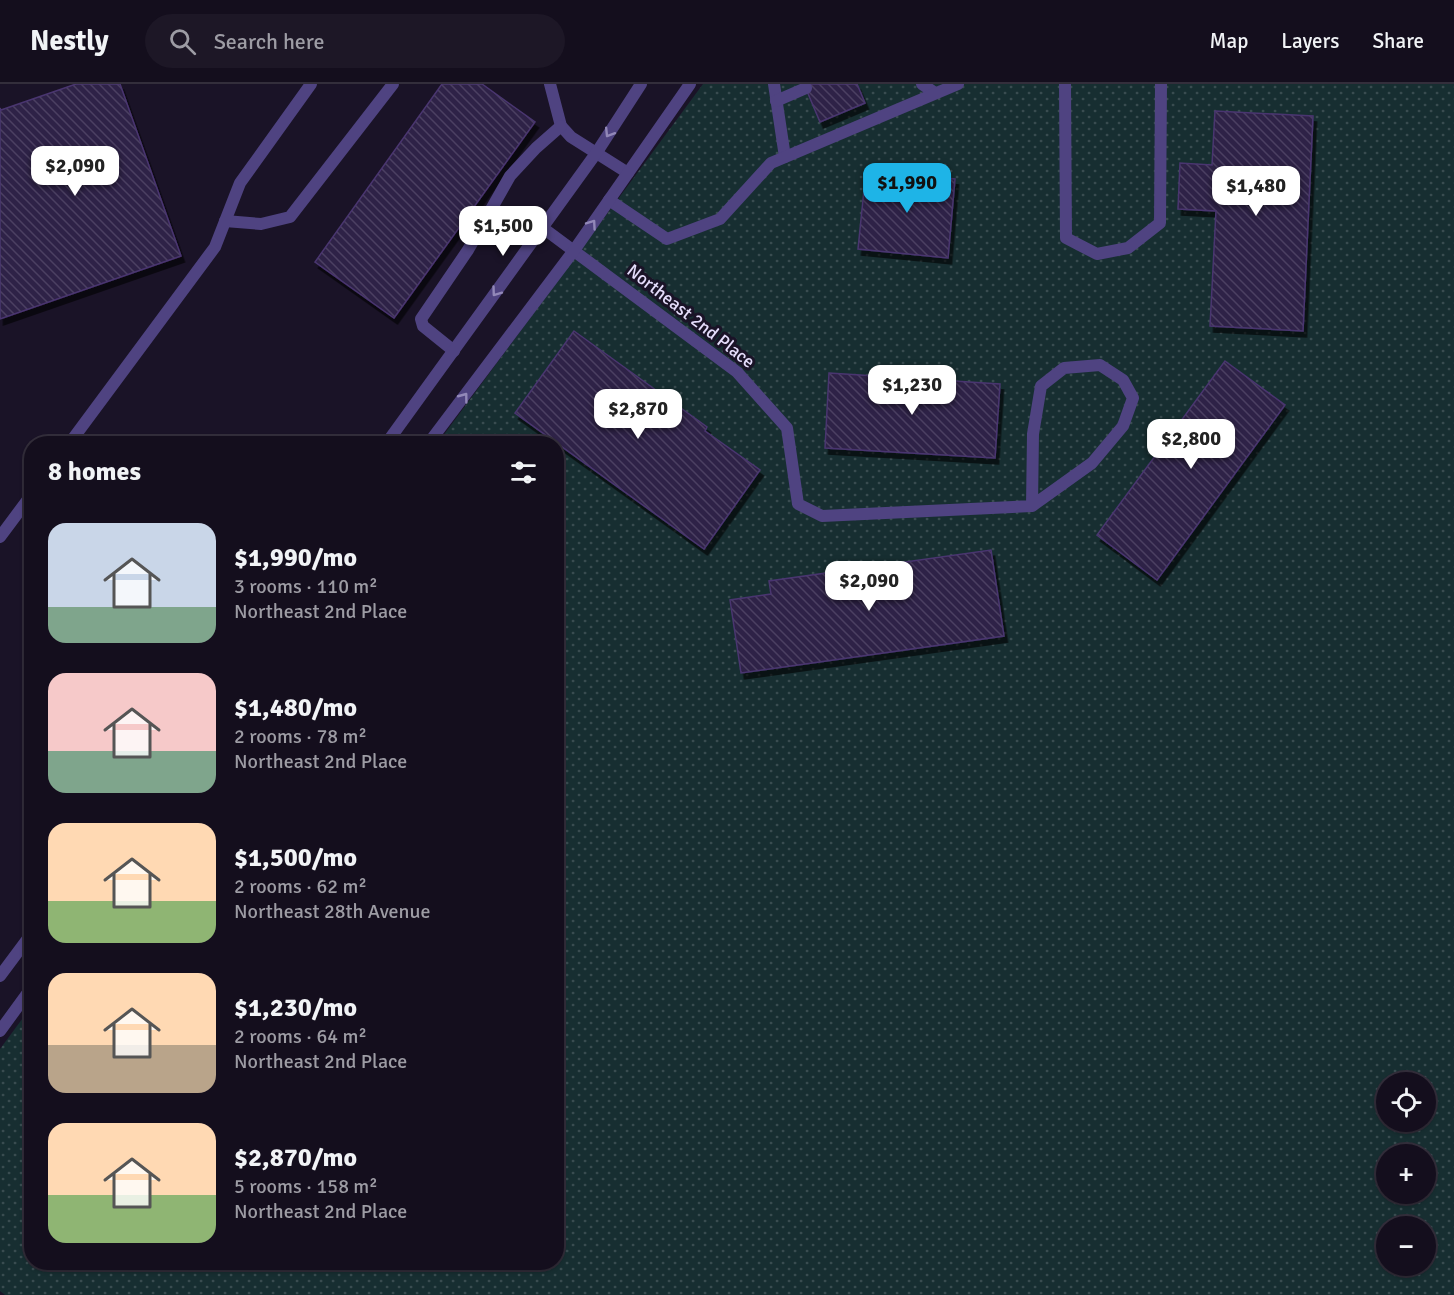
<!DOCTYPE html>
<meta charset="utf-8">
<style>
body{margin:0;font-family:Signika,sans-serif;background:#1d1726;color:#f1f3f6;height:100vh;display:flex;flex-direction:column;font-size:22px;white-space:nowrap}
*{box-sizing:border-box;margin:0}
p{font-size:20px;color:#9d9ca4}
.icon{flex:none;width:33px;height:33px;fill:none;stroke:currentColor;stroke-width:2;stroke-linecap:round;stroke-linejoin:round}
.map{position:relative;flex:1;overflow:hidden}
.side{position:absolute;left:24px;top:352px;width:540px;height:834px;display:flex;flex-direction:column;background:#140e1d;border-radius:24px;box-shadow:0 2px 4px #0004,0 0 0 2px #332e3b}
.side>*{flex:none}
.tools{position:absolute;left:1376px;top:988px;display:grid;gap:12px}
.tools a{display:grid;place-items:center;width:60px;height:60px;border-radius:50%;background:#140e1d;box-shadow:0 2px 4px #0004,0 0 0 2px #332e3b;font-size:30px}
.price{position:absolute;translate:-50% -51px;padding:0 14px;border-radius:12px;background:#fff;color:#222;font-size:20px;line-height:39px;filter:drop-shadow(0 2px 3px #0008)}
.price::after{content:'';position:absolute;left:50%;top:36px;width:18px;height:14px;margin-left:-9px;background:inherit;clip-path:polygon(0 0,100% 0,50% 100%)}
.price.on{background:#1eb4e7;color:#111}
ul{padding:0;list-style:none}
li{display:flex;align-items:center;gap:18px;height:150px;padding:0 24px}
li span{display:grid;place-items:center;flex:none;width:168px;height:120px;border-radius:18px;color:#555}
li>.icon{margin-inline-start:auto}
span .icon{width:72px;height:72px;fill:#fffc;stroke-width:1}
li b{font-size:26px}
h2{display:flex;justify-content:space-between;align-items:center;height:72px;padding:0 24px;font-size:26px}
header{display:flex;align-items:center;gap:36px;box-sizing:border-box;height:84px;padding:0 30px;background:#140e1d;border-bottom:2px solid #332e3b}
header strong{font-size:28px}
nav{display:flex;gap:33px;margin-inline-start:auto;font-size:21px}
.search{width:420px;height:54px;background:#1d1726;display:flex;align-items:center;gap:15px;box-sizing:border-box;padding:0 21px;border-radius:33px;color:#9d9ca4;font-size:22px}
.map>svg:first-child{display:block}
</style>
<header>
<strong>Nestly</strong>
<div class="search"><svg class="icon" aria-label="search" viewBox="0 0 24 24"><circle cx="10" cy="10" r="6"/><path d="M15 15l6 6"/></svg>Search here</div>
<nav><a>Map</a><a>Layers</a><a>Share</a></nav>
</header>
<div class="map">
<svg width="1454" height="1211" viewBox="0 0 1454 1211">
<defs>
<pattern id="grass-dots" width="8" height="8" patternUnits="userSpaceOnUse" patternTransform="scale(1.5)"><rect width="8" height="8" fill="#172e31"/><path d="M2 2h.1M6 6h.1" fill="none" stroke="#394c50" stroke-width="1.8" stroke-linecap="round"/></pattern>
<pattern id="building-back-hatch" width="6" height="6" patternUnits="userSpaceOnUse" patternTransform="scale(1.5)"><rect width="6" height="6" fill="#2e2146"/><path d="M-1 5l2 2M0 0l6 6M5-1l2 2" fill="none" stroke="#4c4162"/></pattern>
<filter id="shadow"><feDropShadow dx="3.5" dy="6" stdDeviation="0" flood-color="#0009"/></filter>
</defs>
<rect width="100%" height="100%" fill="#1a1327"/>
<path fill="url(#grass-dots)" fill-rule="evenodd" d="M703,0h751v1211h-1449l-5,-4v-242l31,-42 1,256h524v-819h-119zM1386,999h39v39h-39zM1386,1071h39v39h-39zM1386,1143h39v39h-39z"/>
<g fill="url(#building-back-hatch)" stroke="#4a3670" stroke-width="1.5" filter="url(#shadow)">
<path d="M76,0h44l61,172 -181,63v-211l1,2z"/>
<path d="M442,0h40l53,38 -141,196 -79,-56z"/>
<path d="M804,0h53l8,19 -45,19z"/>
<path d="M1215,27l98,5 -10,215 -93,-5 6,-115 -38,-2 2,-46 32,2z"/>
<path d="M866,86l89,9 -7,79 -90,-9z"/>
<path d="M574,247l133,96 -2,4 55,39 -56,79 -189,-136z"/>
<path d="M1225,277l60,44 -128,175 -60,-45z"/>
<path d="M829,289l171,11 -5,74 -170,-10z"/>
<path d="M991,466l13,86 -263,37 -11,-73 41,-6 -2,-13z"/>
</g>
<g fill="none" stroke-linecap="round" stroke-linejoin="round">
<g stroke="#4f4381" stroke-width="12">
<path d="M550,0l11,42 10,11 57,36"/>
<path d="M774,0l11,73"/>
<path d="M922,0l13,9"/>
<path d="M1065,0l1,154 31,16 31,-6 32,-25 1,-139"/>
<path d="M776,17l30,-13"/>
<path d="M609,116l58,39 53,-20 51,-56 187,-79"/>
<path d="M225,137l36,3 29,-7 103,-133"/>
<path d="M454,267l-31,-25 -2,-7 47,-69 42,-74 26,-28 25,-22"/>
<path d="M69,360l146,-197 25,-64 71,-99"/>
<path d="M0,453l32,-43"/>
</g>
<g stroke="#4f4381" stroke-width="12">
<path d="M543,144l194,144 50,56 11,76 24,12 210,-10 60,-43 31,-37 10,-28 -10,-18 -23,-15 -36,3 -23,18 -8,48 -1,72"/>
<path d="M386,360l211,-292 44,-68"/>
<path d="M428,360l147,-195 115,-165"/>
<path d="M0,892l32,-43"/>
<path d="M0,947l32,-44"/>
</g>
</g>
<defs><path id="oneway-chevron" d="M-2-3.5L2.5 0L-2 3.5" fill="none" stroke-width="1.6" stroke-linecap="round" stroke-linejoin="round" transform="scale(1.5)"/></defs>
<g stroke="#9288b8">
<use href="#oneway-chevron" transform="translate(609 49) rotate(122)"/>
<use href="#oneway-chevron" transform="translate(592 140) rotate(-55)"/>
<use href="#oneway-chevron" transform="translate(496 208) rotate(126)"/>
<use href="#oneway-chevron" transform="translate(464 313) rotate(-53)"/>
</g>
<g text-anchor="middle" stroke-width="6" stroke-linejoin="round" paint-order="stroke">
<g font-size="18" fill="#e5ddfb" stroke="#1a1327">
<text transform="translate(691 232) rotate(38)" y="6">Northeast 2nd Place</text>
</g>
</g>
</svg>
<div class="tools">
<a><svg class="icon" aria-label="locate" viewBox="0 0 24 24"><circle cx="12" cy="12" r="6"/><path d="M12 2v4M12 18v4M2 12h4M18 12h4"/></svg></a>
<a>+</a>
<a>−</a>
</div>
<b class="price" style="left:75px;top:113px">$2,090</b>
<b class="price on" style="left:907px;top:130px">$1,990</b>
<b class="price" style="left:1256px;top:133px">$1,480</b>
<b class="price" style="left:503px;top:173px">$1,500</b>
<b class="price" style="left:912px;top:332px">$1,230</b>
<b class="price" style="left:638px;top:356px">$2,870</b>
<b class="price" style="left:1191px;top:386px">$2,800</b>
<b class="price" style="left:869px;top:528px">$2,090</b>
<section class="side">
<h2>8 homes<svg class="icon" aria-label="filters" viewBox="0 0 24 24"><path d="M4 7h16M4 17h16"/><circle cx="9" cy="7" r="2"/><circle cx="15" cy="17" r="2"/></svg></h2>
<ul>
<li><span style="background:linear-gradient(#c9d6e8 70%,#7fa58c 0)"><svg class="icon" aria-label="home" viewBox="0 0 24 24"><path d="M3 11l9-7 9 7M6 9v11h12V9"/></svg></span><div><b>$1,990/mo</b><p>3 rooms · 110 m²</p><p>Northeast 2nd Place</p></div></li>
<li><span style="background:linear-gradient(#f6c9c9 65%,#7fa58c 0)"><svg class="icon" aria-label="home" viewBox="0 0 24 24"><path d="M3 11l9-7 9 7M6 9v11h12V9"/></svg></span><div><b>$1,480/mo</b><p>2 rooms · 78 m²</p><p>Northeast 2nd Place</p></div></li>
<li><span style="background:linear-gradient(#ffd9b3 65%,#8fb573 0)"><svg class="icon" aria-label="home" viewBox="0 0 24 24"><path d="M3 11l9-7 9 7M6 9v11h12V9"/></svg></span><div><b>$1,500/mo</b><p>2 rooms · 62 m²</p><p>Northeast 28th Avenue</p></div></li>
<li><span style="background:linear-gradient(#ffd9b3 60%,#b9a48a 0)"><svg class="icon" aria-label="home" viewBox="0 0 24 24"><path d="M3 11l9-7 9 7M6 9v11h12V9"/></svg></span><div><b>$1,230/mo</b><p>2 rooms · 64 m²</p><p>Northeast 2nd Place</p></div></li>
<li><span style="background:linear-gradient(#ffd9b3 60%,#8fb573 0)"><svg class="icon" aria-label="home" viewBox="0 0 24 24"><path d="M3 11l9-7 9 7M6 9v11h12V9"/></svg></span><div><b>$2,870/mo</b><p>5 rooms · 158 m²</p><p>Northeast 2nd Place</p></div></li>
</ul>
</section>
</div>
